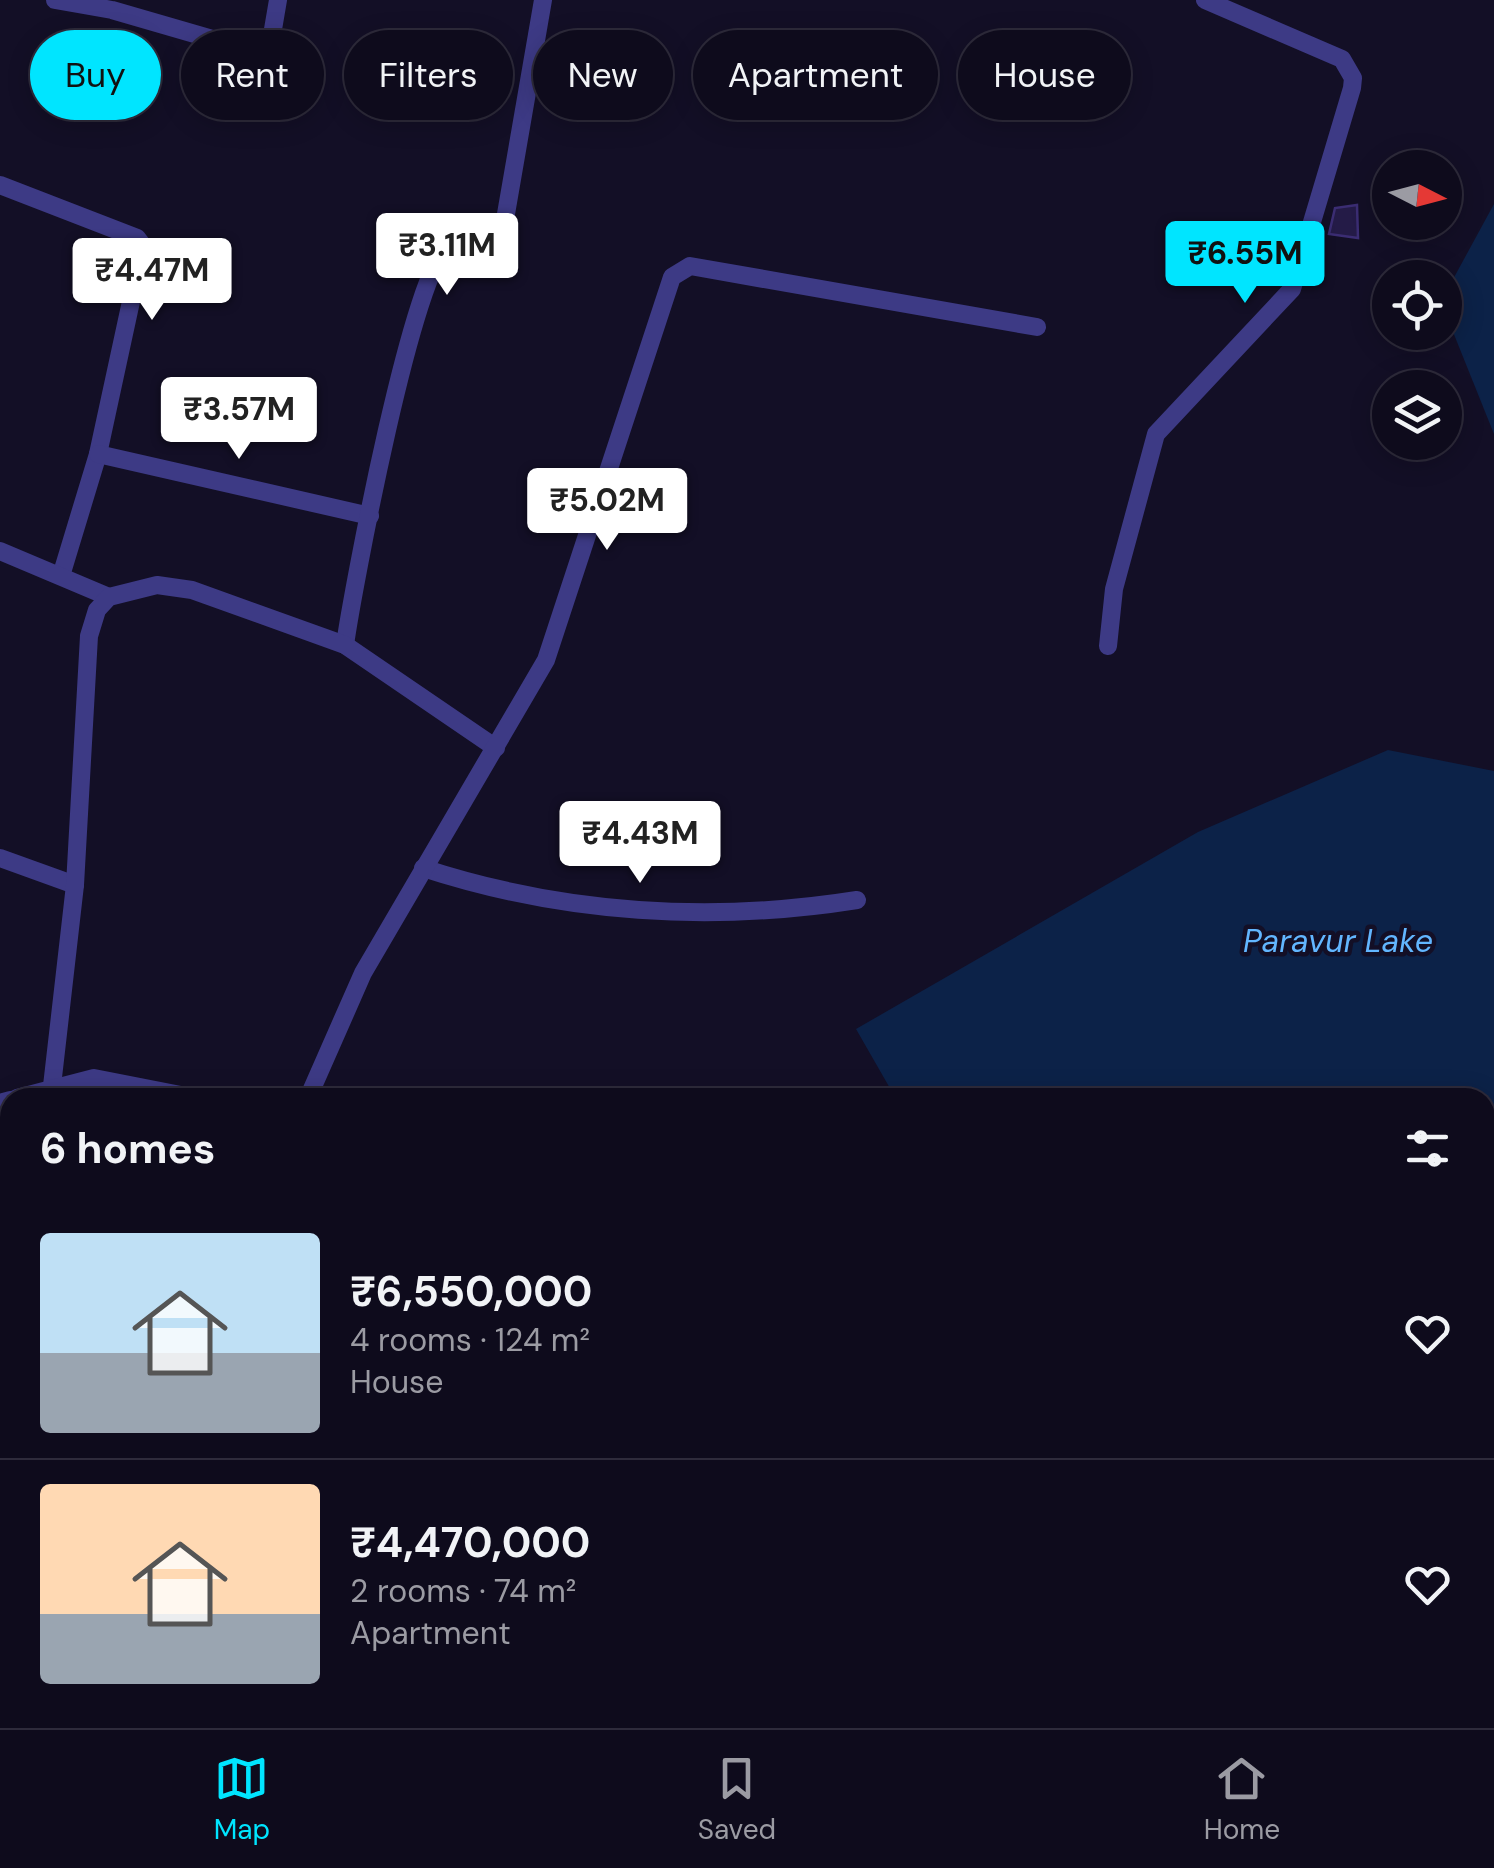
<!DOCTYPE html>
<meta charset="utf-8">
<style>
body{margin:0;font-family:"DM Sans",sans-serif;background:#1c1929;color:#f1f3f6;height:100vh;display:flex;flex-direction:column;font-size:38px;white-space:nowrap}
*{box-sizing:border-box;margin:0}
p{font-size:32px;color:#9b9ba3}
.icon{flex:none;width:55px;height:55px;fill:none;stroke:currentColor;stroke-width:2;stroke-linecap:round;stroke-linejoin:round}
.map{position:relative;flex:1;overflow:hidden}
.sheet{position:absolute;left:0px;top:1088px;width:1495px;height:642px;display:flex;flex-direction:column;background:#0e0b1c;border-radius:30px 30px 0 0;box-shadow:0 5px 25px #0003,0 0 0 2px #2e2b3b}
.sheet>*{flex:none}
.top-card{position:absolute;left:30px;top:30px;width:1435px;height:90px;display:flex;gap:20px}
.needle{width:65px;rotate:96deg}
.buttons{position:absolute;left:1372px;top:150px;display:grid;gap:20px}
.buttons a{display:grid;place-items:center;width:90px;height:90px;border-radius:50%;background:#0e0b1c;box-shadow:0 5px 25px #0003,0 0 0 2px #2e2b3b;font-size:50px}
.price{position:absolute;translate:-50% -85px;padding:0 22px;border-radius:10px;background:#fff;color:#222;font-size:32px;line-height:65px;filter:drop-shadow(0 2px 5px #0008)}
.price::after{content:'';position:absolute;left:50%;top:60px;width:30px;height:22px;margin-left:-15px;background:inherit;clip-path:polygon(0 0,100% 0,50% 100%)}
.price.selected{background:#00e5ff;color:#111}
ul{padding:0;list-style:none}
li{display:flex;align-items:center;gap:30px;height:250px;padding:0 40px}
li+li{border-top:2px solid #2e2b3b}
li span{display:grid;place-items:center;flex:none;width:280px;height:200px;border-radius:10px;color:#555}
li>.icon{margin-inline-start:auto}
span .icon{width:120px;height:120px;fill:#fffc;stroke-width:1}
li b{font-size:42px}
h2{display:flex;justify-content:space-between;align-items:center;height:120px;padding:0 40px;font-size:42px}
.tag{padding:0 35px;border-radius:45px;background:#0e0b1c;box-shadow:0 5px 25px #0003,0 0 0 2px #2e2b3b;font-size:35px;line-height:90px}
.tag.selected{background:#00e5ff;color:#111}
.menu{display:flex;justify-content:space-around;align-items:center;height:140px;border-top:2px solid #2e2b3b;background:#0e0b1c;font-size:28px;color:#9b9ba3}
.menu a{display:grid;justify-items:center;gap:5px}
.menu .selected{color:#00e5ff}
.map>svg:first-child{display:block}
</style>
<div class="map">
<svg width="1494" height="1728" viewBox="0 0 1494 1728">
<rect width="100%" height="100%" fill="#130f26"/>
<g fill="#0c2248">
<path d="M1494,204v230l-49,-122v-18z"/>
<path d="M1388,750l106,21v458l-9,-2v-129l-590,-1 -39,-68 342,-197z"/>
</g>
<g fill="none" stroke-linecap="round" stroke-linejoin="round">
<path stroke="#0c2248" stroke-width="5" d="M0,1132h7"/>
</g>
<path fill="#241b47" stroke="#3b2d73" stroke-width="2.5" d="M1357,205l1,33 -29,-4 6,-26z"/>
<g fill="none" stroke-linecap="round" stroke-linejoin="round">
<g stroke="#3d3a85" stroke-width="18">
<path d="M55,0l57,10 145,42 14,-11 7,-41"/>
<path d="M0,185l137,53 6,8 -45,208 -37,122"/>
<path d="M98,454l272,62"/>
<path d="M0,551l109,46"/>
<path d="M345,645c7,-51 70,-389 105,-399l42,5 10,-14 41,-237"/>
<path d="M1108,646l6,-57 42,-155 136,-145 60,-201 1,-10 -11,-19 -137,-59"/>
<path d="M0,858l75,27"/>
<path d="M423,868c141,46 289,55 434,32"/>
<path d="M52,1086l23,-201 14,-249 8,-26 12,-13 48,-12 35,5 153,55 151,103"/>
<path d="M17,1098l77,-20 102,20"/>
<path d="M308,1098l55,-125 183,-313 126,-383 18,-11 347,61"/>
<path d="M0,1103l10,-3"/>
<path d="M0,1403l10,1"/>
<path d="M1485,1516l9,-10"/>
<path d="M0,1662l10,3"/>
<path d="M179,1720l25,8"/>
<path d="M837,1720l12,8"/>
<path d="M294,1728l1,-8"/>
<path d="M571,1728l1,-8"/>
<path d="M1085,1728l9,-8"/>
<path d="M1390,1728l3,-8"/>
</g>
</g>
<g text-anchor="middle" stroke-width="9" stroke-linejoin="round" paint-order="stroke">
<g font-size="32" font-style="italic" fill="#62b6ff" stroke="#130f26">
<text x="1338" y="952">Paravur Lake</text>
</g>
</g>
</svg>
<div class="buttons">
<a><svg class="needle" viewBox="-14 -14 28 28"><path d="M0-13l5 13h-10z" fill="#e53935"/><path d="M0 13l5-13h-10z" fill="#9b9ba3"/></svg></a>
<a><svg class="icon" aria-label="locate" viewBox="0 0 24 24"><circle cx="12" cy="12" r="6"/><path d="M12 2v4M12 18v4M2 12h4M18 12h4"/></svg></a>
<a><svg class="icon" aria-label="layers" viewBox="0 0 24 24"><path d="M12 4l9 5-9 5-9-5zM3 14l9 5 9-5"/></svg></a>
</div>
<b class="price" style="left:447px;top:298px">₹3.11M</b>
<b class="price selected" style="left:1245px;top:306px">₹6.55M</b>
<b class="price" style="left:152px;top:323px">₹4.47M</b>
<b class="price" style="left:239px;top:462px">₹3.57M</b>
<b class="price" style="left:607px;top:553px">₹5.02M</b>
<b class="price" style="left:640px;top:886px">₹4.43M</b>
<div class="top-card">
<a class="tag selected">Buy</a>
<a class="tag">Rent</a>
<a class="tag">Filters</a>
<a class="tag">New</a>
<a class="tag">Apartment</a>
<a class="tag">House</a>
</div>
<section class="sheet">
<h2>6 homes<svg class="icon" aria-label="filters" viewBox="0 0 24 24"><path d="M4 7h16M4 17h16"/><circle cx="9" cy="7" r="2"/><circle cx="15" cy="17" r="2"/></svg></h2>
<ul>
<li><span style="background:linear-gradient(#bfe0f5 60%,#9aa5b1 0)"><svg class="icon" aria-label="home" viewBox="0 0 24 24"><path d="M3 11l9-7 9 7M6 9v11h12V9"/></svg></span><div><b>₹6,550,000</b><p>4 rooms · 124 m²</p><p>House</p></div><svg class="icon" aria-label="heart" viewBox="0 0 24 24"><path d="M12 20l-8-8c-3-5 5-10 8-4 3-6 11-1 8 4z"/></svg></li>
<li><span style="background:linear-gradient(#ffd9b3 65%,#9aa5b1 0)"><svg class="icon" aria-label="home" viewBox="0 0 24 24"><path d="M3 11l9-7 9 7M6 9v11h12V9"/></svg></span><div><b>₹4,470,000</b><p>2 rooms · 74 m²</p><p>Apartment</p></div><svg class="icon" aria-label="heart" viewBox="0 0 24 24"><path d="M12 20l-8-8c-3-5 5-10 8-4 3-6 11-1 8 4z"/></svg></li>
</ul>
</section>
</div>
<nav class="menu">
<a class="selected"><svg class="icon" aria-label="map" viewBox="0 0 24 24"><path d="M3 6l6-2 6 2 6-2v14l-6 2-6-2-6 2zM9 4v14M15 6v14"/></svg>Map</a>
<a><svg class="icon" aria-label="saved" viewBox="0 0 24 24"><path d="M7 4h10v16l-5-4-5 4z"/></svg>Saved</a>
<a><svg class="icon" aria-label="home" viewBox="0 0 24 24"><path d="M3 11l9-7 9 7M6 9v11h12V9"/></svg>Home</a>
</nav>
